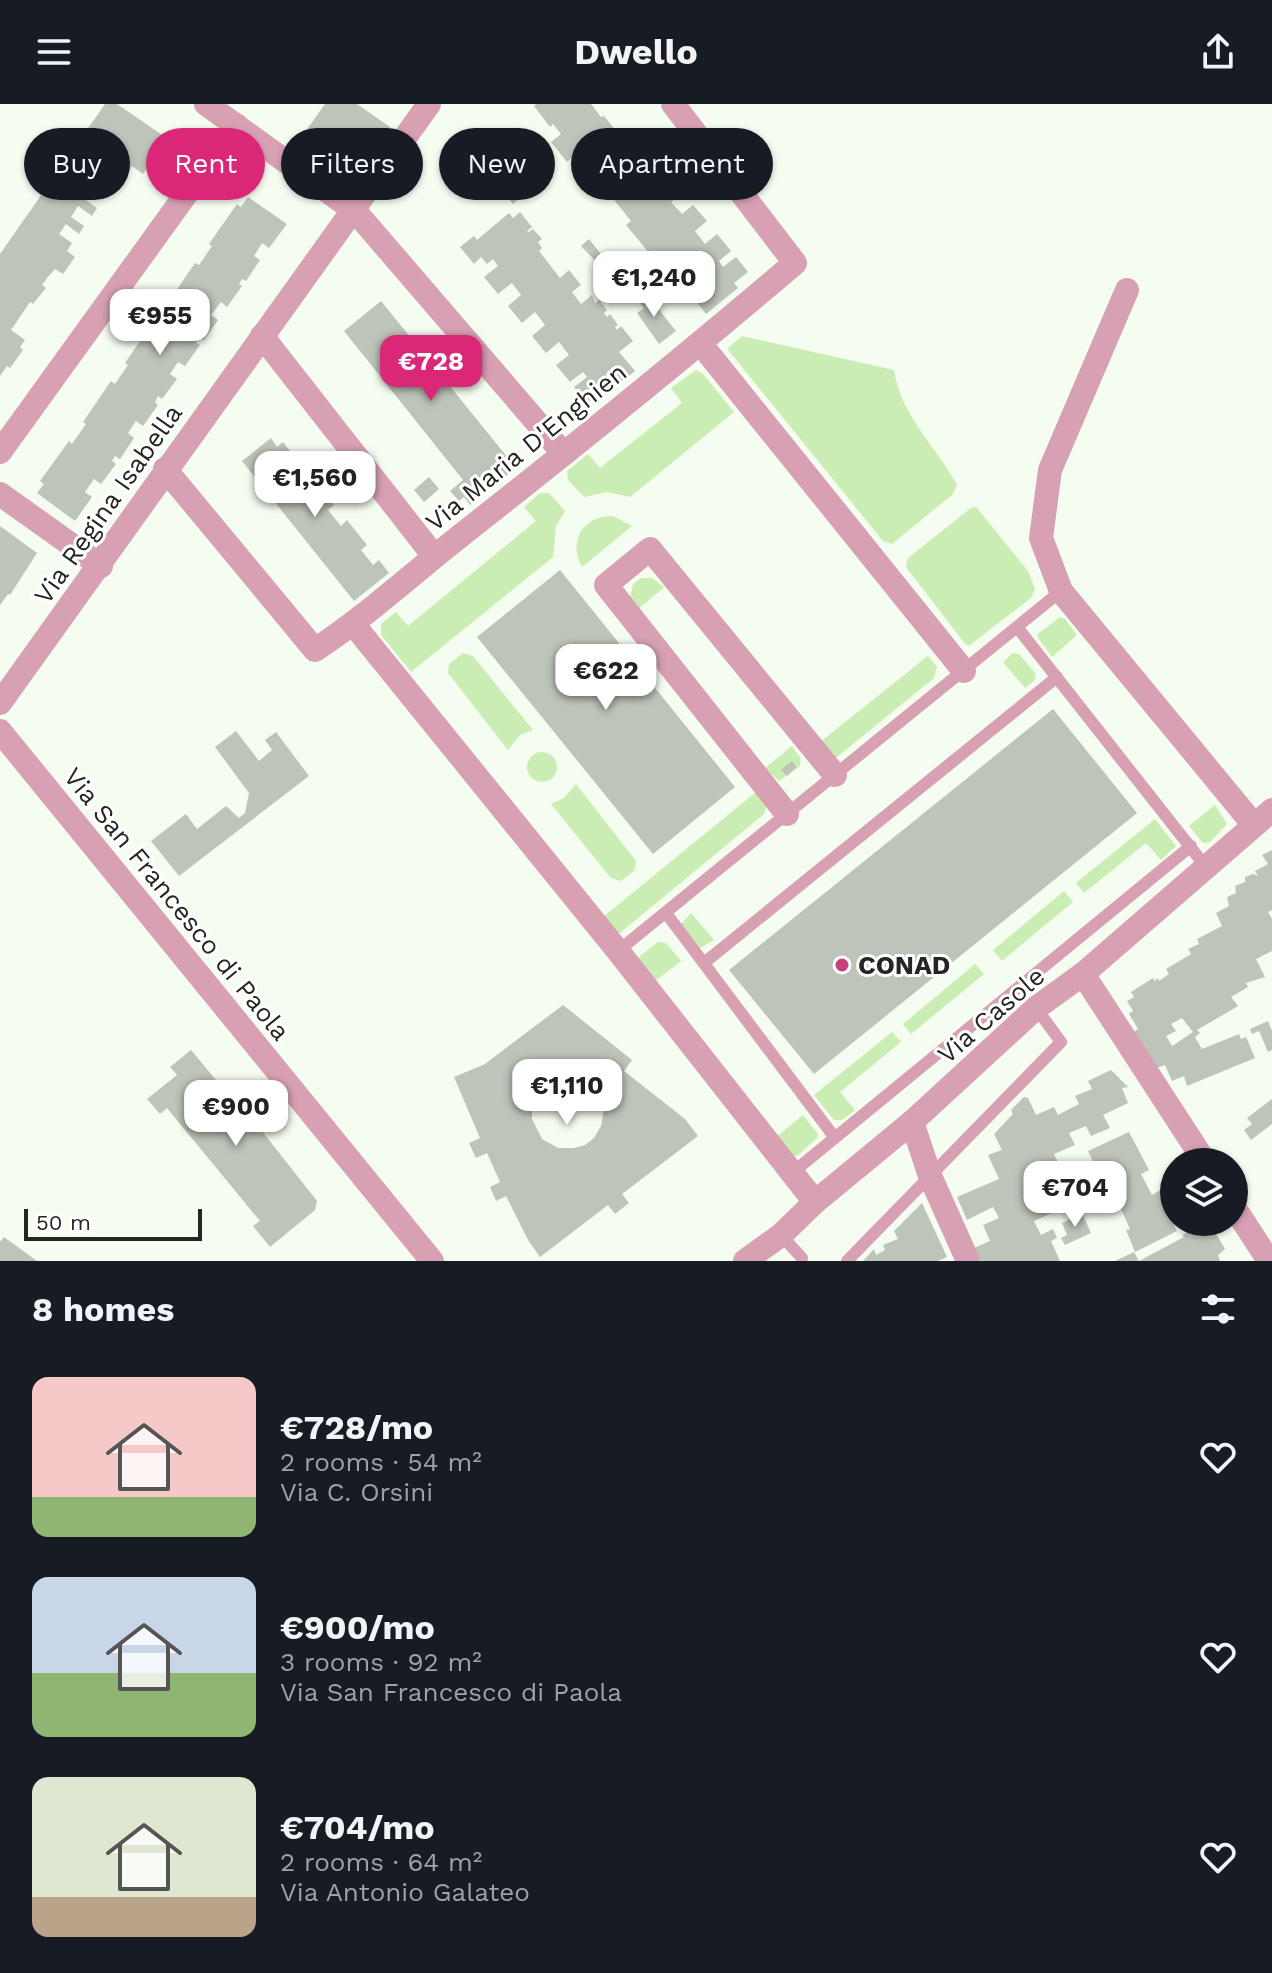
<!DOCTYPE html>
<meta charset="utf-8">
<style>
body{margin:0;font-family:"Work Sans",sans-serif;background:#20242c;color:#f1f3f6;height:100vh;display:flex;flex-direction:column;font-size:30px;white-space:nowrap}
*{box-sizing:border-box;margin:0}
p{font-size:26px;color:#9ea1a6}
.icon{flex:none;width:44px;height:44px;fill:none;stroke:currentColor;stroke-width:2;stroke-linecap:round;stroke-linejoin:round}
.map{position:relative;height:1157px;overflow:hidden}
.side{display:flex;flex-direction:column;background:#171b24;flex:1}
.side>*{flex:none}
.hud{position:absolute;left:24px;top:24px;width:800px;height:72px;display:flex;gap:16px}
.buttons{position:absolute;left:1160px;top:1044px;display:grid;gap:16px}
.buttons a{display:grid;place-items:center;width:88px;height:88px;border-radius:50%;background:#171b24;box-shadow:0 2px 6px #0004;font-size:40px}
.scale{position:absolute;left:24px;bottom:20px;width:178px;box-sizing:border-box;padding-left:8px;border:4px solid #242622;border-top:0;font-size:22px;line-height:28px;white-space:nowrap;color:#242622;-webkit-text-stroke:6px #fff;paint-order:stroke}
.price{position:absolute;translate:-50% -68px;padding:0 18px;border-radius:16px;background:#fff;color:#222;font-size:26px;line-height:52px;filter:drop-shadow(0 2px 4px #0008)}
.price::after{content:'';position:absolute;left:50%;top:48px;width:24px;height:18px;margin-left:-12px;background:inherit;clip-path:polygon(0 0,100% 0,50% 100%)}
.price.current{background:#db2777;color:#fff}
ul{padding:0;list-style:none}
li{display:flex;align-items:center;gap:24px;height:200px;padding:0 32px}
li span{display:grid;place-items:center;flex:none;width:224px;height:160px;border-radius:16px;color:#555}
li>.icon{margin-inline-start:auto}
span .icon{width:96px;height:96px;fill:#fffc;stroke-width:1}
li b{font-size:34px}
h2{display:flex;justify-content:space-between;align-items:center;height:96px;padding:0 32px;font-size:34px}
.tag{padding:0 28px;border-radius:36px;background:#171b24;box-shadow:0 2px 6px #0004;font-size:28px;line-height:72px}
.tag.current{background:#db2777;color:#fff}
header{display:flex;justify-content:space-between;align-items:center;height:104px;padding:0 32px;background:#171b24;font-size:36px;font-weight:700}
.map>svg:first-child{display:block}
</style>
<header><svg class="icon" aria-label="menu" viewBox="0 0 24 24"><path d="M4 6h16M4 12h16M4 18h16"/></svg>Dwello<svg class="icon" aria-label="share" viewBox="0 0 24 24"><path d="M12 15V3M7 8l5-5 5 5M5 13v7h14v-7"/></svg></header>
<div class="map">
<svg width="1272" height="1157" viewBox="0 0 1272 1157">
<rect width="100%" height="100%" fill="#f5fcf0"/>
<g fill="#caedb3">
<path d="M742,232l152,34c7,46 42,76 63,115l-4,9 -61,50 -9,-3 -154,-190 -1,-3z"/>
<path d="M696,266l7,4 31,38 -104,85 -23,-5 -23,5 -16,-17 -1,-9 21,-17 12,14 82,-65 -11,-15z"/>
<path d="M540,389h9l16,18 -9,15 -3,31 -142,115 -30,-37v-11l15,-12 12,14 128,-105 -12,-14z"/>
<path d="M976,403l52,64 7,18 -4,9 -61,47h-4l-60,-78 2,-9 63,-50z"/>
<path d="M613,412l19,10 -50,41c-15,-26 2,-52 31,-51z"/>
<path d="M652,474l12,9 -28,24 -6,-11 3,-16 8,-6z"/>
<path d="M1060,513l5,2 12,16 -25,22 -14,-19v-4z"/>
<path d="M463,549l10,3 60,74 -13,5 -12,15 -60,-77 1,-9z"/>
<path d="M1013,549l6,1 17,20 -2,7 -9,7 -22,-26z"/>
<path d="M928,552l9,11 -3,11 -97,79h-4l-14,-14z"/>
<path d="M792,642l9,13 -1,7 -21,15 -14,-13z"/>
<circle cx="542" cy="663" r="15"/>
<path d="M576,680l60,77 -1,9 -14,11 -10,-3 -60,-74 13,-6z"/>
<path d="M756,688l10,14 -2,8 -144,119 -6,-2 -11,-14z"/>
<path d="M1215,701l12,19 -17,18 -7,1 -14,-17z"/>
<path d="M1155,715l21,27 -15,14 -15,-17 -62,50 -8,-10z"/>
<path d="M1064,787l9,11 -71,59 -9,-11z"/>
<path d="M691,809l23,27 -14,8 -19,-24z"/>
<path d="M658,838l8,1 15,18 -27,21 -16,-22 2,-4z"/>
<path d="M975,860l9,10 -73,60 -8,-10z"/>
<path d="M892,928l9,10 -61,50 15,18 -13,10h-8l-20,-25z"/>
<path d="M803,1011l15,19 -1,4 -20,18h-6l-16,-18z"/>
</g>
<g fill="#bdc4b9" fill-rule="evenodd">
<path d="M105,0h12l51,35 -25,35 -11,-8 -6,8 -4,-1 -18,26 -14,-10 -7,9 14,10 -5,8 -14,-10 -7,11 13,9 -5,8 -13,-10 -7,10 13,9 -5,8 8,6 -12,17 -8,-5 -8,9 -5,7 4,3 -13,16 -3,-2 -19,28 14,10 -5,7 3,3 -13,18 -3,-2 -7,10v-122z"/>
<path d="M325,0h32l33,23 -39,54 -53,-39z"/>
<path d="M536,0h55l10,13 3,-1 16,20 -2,3 15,15 12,-10 14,18 -12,10 10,12 12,-10 14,18 -12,10 11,12 11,-9 14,16 -12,10 10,13 12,-10 14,17 -12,10 4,6 13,-10 12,15 -14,11 4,5 -32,26 -16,-20 -10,8 -24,-28 11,-9 -12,-15 -5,4 -24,-29 5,-4 -45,-56 -4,2 -9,-11 -6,6 -16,-20 10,-8 -8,-10 -3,3 -16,-21z"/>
<path d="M541,47l9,12 -9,7 -10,-12z"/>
<path d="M518,85l5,6 -10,9 -5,-6z"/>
<path d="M248,93l39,27 -18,24 -7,-5 -8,13 6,4 -14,21 -4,-2 -3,5 3,2 -15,21 -6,-5 -10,13 7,5 -14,20 -4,-2 -4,5 4,2 -15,21 -7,-4 -8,12 7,5 -15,20 -4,-3 -3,6 3,3 -15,21 -7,-5 -8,12 6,5 -14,21 -5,-3 -3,5 4,3 -15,20 -7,-5 -9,13 7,5 -17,24 -38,-28 7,-9 -4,-3 29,-40 3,3 14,-20 -3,-2 28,-41 4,3 13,-19 -3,-2 28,-41 4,3 13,-19 -3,-2 28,-41 4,2 13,-19 -3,-2 28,-40 4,3z"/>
<path d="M520,108l12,15 -5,4 2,1 4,-3 9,10 -4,3 4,6 -3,3 21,27 9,-8 12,15 -9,7 9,12 11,-9 3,8 4,-3 8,10 -3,3 3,4 3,-3 8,11 -3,2 2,3 4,-4 12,15 -14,11 16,19 -32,26 -4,-4 -12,10 -13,-16 13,-10 -4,-5 -13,10 -14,-17 13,-10 -10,-13 -13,11 -14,-17 13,-11 -10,-13 -13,11 -14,-17 13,-11 -9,-12 -14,11 -14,-17 14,-11 -5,-7 -6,5 -6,-7 -7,7 -14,-17 14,-11 3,4 32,-27 4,5z"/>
<path d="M589,135l19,24 -6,5 -21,-22z"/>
<path d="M620,174l9,11 -13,10 -8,-11z"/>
<path d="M638,184l11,15 3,-2 24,30 -17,13 -22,-31 7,-5 -12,-15z"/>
<path d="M381,197l135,167 -46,37 -6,-8 -5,4 -9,-10 13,-11 -119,-149z"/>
<path d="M271,334l6,9 6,-5 19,24 -6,4 13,17 7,-6 18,24 -6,5 13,16 6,-6 20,25 -6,5 12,15 6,-5 10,13 -35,28 -112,-140z"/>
<path d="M429,373l10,12 -15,13 -10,-12z"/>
<path d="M0,422l37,27 -27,42 -2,-1 -8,11z"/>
<path d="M560,466l175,217 -82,67 -176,-217z"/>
<path d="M1053,605l84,104 -323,261 -85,-104z"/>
<path d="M236,627l23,30 13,-11 -7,-10 11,-8 33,44 -130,100 -28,-35 35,-27 11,15 29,-23 13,12 6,-5 4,-20 -34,-46z"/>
<path d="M792,657l5,6 -10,9 -6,-6z"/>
<path d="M1272,746v60l-4,2 4,7v32l-16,8 9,18 -19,6 2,4 -17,10 7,9 -41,24 3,3 -5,4 7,12 37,-15 2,5 5,-2 9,21 -68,28 -3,-10 -12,5 -7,-16 -9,3 -25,-34 7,-5 -9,-15 4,-3 -6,-10 7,-4 -3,-5 22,-14 2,3 3,-3 1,3 10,-7 -3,-5 25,-15 -3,-5 11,-5 -2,-5 25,-13 -6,-13 13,-7 -2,-9 9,-4 -1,-7 10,-4v-5l8,-3 5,2 -3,-5 13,-7 -6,-9zM1182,914l11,14 -21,14 -6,-10 10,-5 -5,-7z"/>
<path d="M563,901l69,55 -8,11 61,48 13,17 -76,58 7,9 -14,11 -7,-9 -68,52 -12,-17 -22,-44 -10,5 -6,-14 10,-5 -13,-29 -11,5 -7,-15 11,-5 -26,-61 31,-13zM565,971l13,1 12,6 11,13 3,15 -3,16 -7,12 -9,7 -11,3h-16l-16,-9 -10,-20v-18l6,-13 13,-9z"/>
<path d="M1268,917l4,10v19l-4,2 -9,-21 -7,3 -2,-5z"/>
<path d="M191,946l45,54 3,-2 78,99 -2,9 -45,37 -17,-21 7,-5 -93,-113 -7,6 -13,-15 30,-24 -7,-8z"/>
<path d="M1111,966l17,17 -6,1 6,15 -25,12 7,13 -19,8 -5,-10 -17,7 6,12 -21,9 11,23 -11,5 -9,-21 -9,4 3,8 -6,3 5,13 14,-7 9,20 14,-6 2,6 -43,19 7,14 12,-6 4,9 -6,3 9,20h-80l-6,-13 16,-7 -7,-16 16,-7 -6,-11 -26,13 -10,-23 42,-18 -11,-24 14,-5 -8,-16 19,-20 -2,-4 13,-13 4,1 8,17 18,-8 4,8 21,-11 -4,-8 17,-7 -4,-8z"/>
<path d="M1272,995v25l-21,16 -7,-10 8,-6 -5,-6z"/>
<path d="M1129,1028l20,38 -8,4 11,21 10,-6 11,20 -6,3 10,19 -42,21 -9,-22 4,-1 -9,-20 -10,4 -9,-20 5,-2 -19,-40z"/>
<path d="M922,1099l25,54 -9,4h-75l11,-12 2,6 9,-5 -2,-5 15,-6 -4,-8z"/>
<path d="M1082,1109l9,20 -26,12 -4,-7 6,-3 -5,-12z"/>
<path d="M1205,1121l7,2 13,22 -7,6 2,6h-105l19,-9 5,9 45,-24 -2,-2z"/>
<path d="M4,1133l33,24h-37v-19z"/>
</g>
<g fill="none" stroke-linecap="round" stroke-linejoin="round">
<g stroke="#d8a1b3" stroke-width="12">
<path d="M1017,523l189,240"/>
<path d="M666,809l169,225"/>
<path d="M618,847l443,-360"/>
<path d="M704,859l353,-286"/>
<path d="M792,1069l399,-327"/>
<path d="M781,1131l21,23"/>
<path d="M847,1157l214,-219 -25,-34"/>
</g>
<g stroke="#d8a1b3" stroke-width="24">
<path d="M206,0l149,107 209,243"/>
<path d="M1127,186l-77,180 -9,68 20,53 193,234"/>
<path d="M262,232l172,220"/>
<path d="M700,239l264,328"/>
<path d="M0,348l236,-327"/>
<path d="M165,365l150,181c53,-35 99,-78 149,-117 112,-88 223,-178 331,-270l-122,-159"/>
<path d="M0,390l101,72"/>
<path d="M354,521l264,326 197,251"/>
<path d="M0,599l429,-599"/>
<path d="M0,627l432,530"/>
<path d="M787,710l-181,-229 44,-36 185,226"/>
<path d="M1083,870l122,188"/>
<path d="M912,1018l18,54 38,85"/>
<path d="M1234,1103l35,54"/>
<path d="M745,1157l36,-26 34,-33 97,-80 124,-114 47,-34 189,-164"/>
</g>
</g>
<circle fill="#c83f7b" stroke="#fff" stroke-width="3" cx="842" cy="861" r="8"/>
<g text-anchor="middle" stroke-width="6" stroke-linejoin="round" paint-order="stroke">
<g font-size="26" fill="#242622" stroke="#fff">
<text transform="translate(526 343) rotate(-39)" y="9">Via Maria D'Enghien</text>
<text transform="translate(108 400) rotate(-55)" y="9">Via Regina Isabella</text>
<text transform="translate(177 800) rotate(51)" y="9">Via San Francesco di Paola</text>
<text transform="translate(991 911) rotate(-41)" y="9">Via Casole</text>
</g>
<g font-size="26" font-weight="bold" fill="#242622" stroke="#fff" text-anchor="start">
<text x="858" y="870">CONAD</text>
</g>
</g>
</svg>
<div class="buttons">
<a><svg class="icon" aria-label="layers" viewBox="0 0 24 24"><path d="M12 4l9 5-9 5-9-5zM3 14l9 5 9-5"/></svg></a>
</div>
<div class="scale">50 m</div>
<b class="price" style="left:654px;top:215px">€1,240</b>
<b class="price" style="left:160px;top:253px">€955</b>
<b class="price current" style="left:431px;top:299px">€728</b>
<b class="price" style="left:315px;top:415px">€1,560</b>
<b class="price" style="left:606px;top:608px">€622</b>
<b class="price" style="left:567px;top:1023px">€1,110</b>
<b class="price" style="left:236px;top:1044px">€900</b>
<b class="price" style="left:1075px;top:1125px">€704</b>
<div class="hud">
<a class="tag">Buy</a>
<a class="tag current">Rent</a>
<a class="tag">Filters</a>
<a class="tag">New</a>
<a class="tag">Apartment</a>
</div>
</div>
<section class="side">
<h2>8 homes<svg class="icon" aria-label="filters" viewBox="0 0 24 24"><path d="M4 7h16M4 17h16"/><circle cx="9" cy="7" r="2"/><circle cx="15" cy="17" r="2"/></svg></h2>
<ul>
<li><span style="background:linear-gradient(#f6c9c9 75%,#8fb573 0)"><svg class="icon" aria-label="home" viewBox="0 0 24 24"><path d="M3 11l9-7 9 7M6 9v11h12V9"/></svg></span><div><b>€728/mo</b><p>2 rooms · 54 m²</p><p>Via C. Orsini</p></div><svg class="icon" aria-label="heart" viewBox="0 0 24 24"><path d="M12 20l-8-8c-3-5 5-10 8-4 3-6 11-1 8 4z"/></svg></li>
<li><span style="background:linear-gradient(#c9d6e8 60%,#8fb573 0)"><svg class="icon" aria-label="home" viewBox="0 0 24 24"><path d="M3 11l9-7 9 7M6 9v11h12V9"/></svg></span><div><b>€900/mo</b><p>3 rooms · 92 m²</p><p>Via San Francesco di Paola</p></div><svg class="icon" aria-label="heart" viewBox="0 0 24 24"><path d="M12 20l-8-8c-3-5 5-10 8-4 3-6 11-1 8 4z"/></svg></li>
<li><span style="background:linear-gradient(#dfe7d0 75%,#b9a48a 0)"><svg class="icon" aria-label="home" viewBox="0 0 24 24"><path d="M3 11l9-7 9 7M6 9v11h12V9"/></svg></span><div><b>€704/mo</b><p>2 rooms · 64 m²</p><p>Via Antonio Galateo</p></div><svg class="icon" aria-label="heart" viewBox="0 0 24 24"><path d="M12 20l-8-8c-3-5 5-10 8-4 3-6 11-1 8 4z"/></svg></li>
</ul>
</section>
